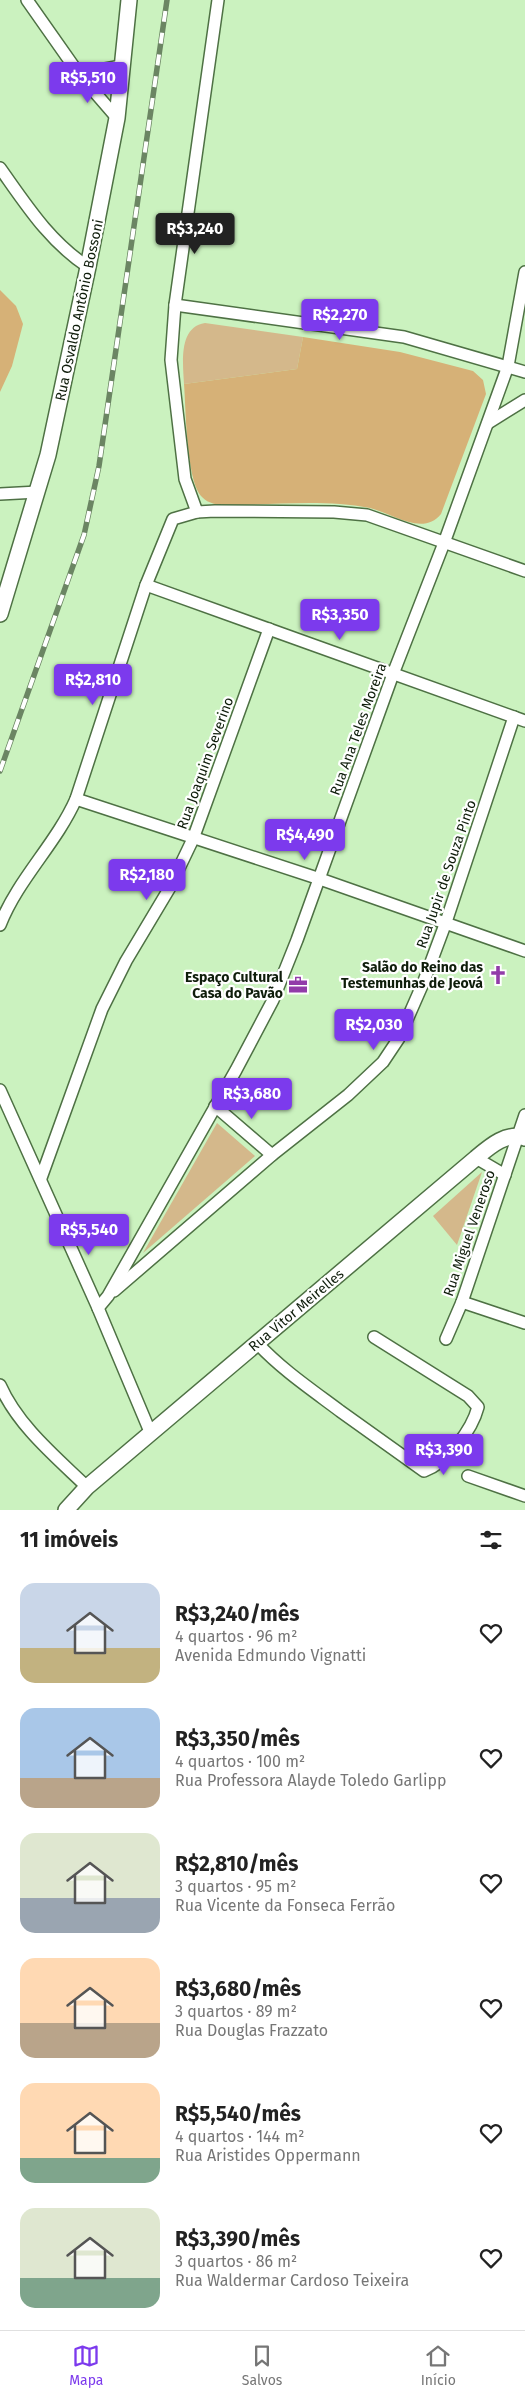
<!DOCTYPE html>
<html lang="pt">
<meta charset="utf-8">
<style>
body{margin:0;font-family:"Fira Sans",sans-serif;background:#f6f6f6;color:#222;height:100vh;display:flex;flex-direction:column;font-size:19px;white-space:nowrap}
*{box-sizing:border-box;margin:0}
p{font-size:16px;color:#767676}
.icon{flex:none;width:28px;height:28px;fill:none;stroke:currentColor;stroke-width:2;stroke-linecap:round;stroke-linejoin:round}
.map{position:relative;height:1510px;overflow:hidden}
.details{display:flex;flex-direction:column;background:#fff;flex:1}
.details>*{flex:none}
.price{position:absolute;translate:-50% -42px;padding:0 11px;border-radius:5px;background:#7c3aed;color:#fff;font-size:16px;line-height:32px;filter:drop-shadow(0 1px 2px #0008)}
.price::after{content:'';position:absolute;left:50%;top:30px;width:15px;height:11px;margin-left:-8px;background:inherit;clip-path:polygon(0 0,100% 0,50% 100%)}
.price.on{background:#222;color:#fff}
ul{padding:0;list-style:none}
li{display:flex;align-items:center;gap:15px;height:125px;padding:0 20px}
li span{display:grid;place-items:center;flex:none;width:140px;height:100px;border-radius:15px;color:#555}
li>.icon{margin-inline-start:auto}
span .icon{width:60px;height:60px;fill:#fffc;stroke-width:1}
li b{font-size:21px}
h2{display:flex;justify-content:space-between;align-items:center;height:60px;padding:0 20px;font-size:21px}
.dock{display:flex;justify-content:space-around;align-items:center;height:70px;border-top:1px solid #e0e0e0;background:#fff;font-size:14px;color:#767676}
.dock a{display:grid;justify-items:center;gap:2px}
.dock .on{color:#7c3aed}
.map>svg:first-child{display:block}
</style>
<div class="map">
<svg width="525" height="1510" viewBox="0 0 525 1510">
<rect width="100%" height="100%" fill="#cbf2bf"/>
<g fill="#d4b88b">
<path d="M205,323l98,14 -6,32 -113,15c-1,-20 -6,-57 21,-61z"/>
<path d="M217,1123l38,33 -112,97z"/>
<path d="M482,1172l-25,73 -24,-29z"/>
</g>
<g fill="#d6b177">
<path d="M0,290l16,16 7,18 -11,42 -12,26z"/>
<path d="M303,337l97,15 73,19 10,9 3,14 -45,120c-18,23 -49,-1 -71,-6 -46,-9 -96,-3 -143,-3 -8,0 -19,-1 -25,-8 -16,-16 -16,-89 -18,-113l113,-15z"/>
</g>
<g fill="none" stroke-linecap="round" stroke-linejoin="round">
<g stroke="#4e7144" stroke-width="14">
<g id="minor">
<path d="M27,0l52,74 38,44"/>
<path d="M79,74l42,-8"/>
<path d="M0,168c27,38 49,73 88,99"/>
<path d="M175,305l229,32 121,35"/>
<path d="M488,423l37,-23"/>
<path d="M0,494l38,-2"/>
<path d="M197,512l-12,-33 -14,-119 4,-55 43,-305"/>
<path d="M146,585l379,136"/>
<path d="M76,799l244,80 205,72"/>
<path d="M0,925c18,-46 56,-81 76,-126l70,-214 27,-66 24,-7 18,-1 119,1 33,3 158,56"/>
<path d="M0,1090l98,218 53,126"/>
<path d="M215,1106l57,49"/>
<path d="M476,1158l29,17"/>
<path d="M41,1178l61,-169 24,-48 43,-72 24,-50 76,-210"/>
<path d="M114,1291l158,-136 76,-60 35,-33 16,-24 25,-57 22,-59 68,-205"/>
<path d="M462,1302l63,21"/>
<path d="M98,1308l10,-12 128,-226 37,-70 24,-60 96,-266 51,-131 64,-177 17,-94"/>
<path d="M446,1339l16,-37 63,-187"/>
<path d="M257,1343c24,26 55,47 83,68 28,20 56,40 84,60 24,-9 48,-41 54,-64l-10,-11 -94,-59"/>
<path d="M0,1385c18,41 56,72 87,102"/>
<path d="M468,1476l57,20"/>
</g>
</g>
<g stroke="#4e7144" stroke-width="18">
<g id="tertiary">
<path d="M0,614l48,-159 40,-188 29,-149 12,-118"/>
<path d="M66,1510l21,-23 389,-329c13,-11 31,-27 49,-20"/>
</g>
</g>
<use href="#minor" stroke="#fff" stroke-width="11"/>
<use href="#tertiary" stroke="#fff" stroke-width="15"/>
<g stroke="#6b8563" stroke-width="5.5">
<path id="rail" d="M0,771l84,-236 15,-69 68,-466"/>
</g>
<use href="#rail" stroke="#fff" stroke-width="4" stroke-dasharray="11" stroke-linecap="butt"/>
</g>
<defs>
<g id="church-bare" transform="scale(1.5)"><path d="M-1.2-6h2.4v3.5h3.3v2.4h-3.3V6h-2.4V-.1h-3.3v-2.4h3.3Z" fill="#923ca9" stroke="#fff" stroke-width="2.5" paint-order="stroke"/></g>
<g id="office-bare" transform="scale(1.5)"><path d="M-6-3h4V-5.5h4V-3h4V5H-6ZM-1-4.5V-3h2v-1.5ZM-6 0V1H6V0Z" fill="#923ca9" stroke="#fff" stroke-width="2.5" paint-order="stroke"/></g>
</defs>
<g fill-rule="evenodd">
<use href="#church-bare" x="498" y="975"/>
<use href="#office-bare" x="298" y="985"/>
</g>
<g text-anchor="middle" stroke-width="4.5" stroke-linejoin="round" paint-order="stroke">
<g font-size="14" fill="#0f1d0b" stroke="#fff">
<text transform="translate(79 310) rotate(-78)" y="5">Rua Osvaldo Antônio Bossoni</text>
<text transform="translate(358 729) rotate(-70)" y="5">Rua Ana Teles Moreira</text>
<text transform="translate(205 763) rotate(-70)" y="5">Rua Joaquim Severino</text>
<text transform="translate(446 874) rotate(-71)" y="5">Rua Jupir de Souza Pinto</text>
<text transform="translate(469 1233) rotate(-71)" y="5">Rua Miguel Veneroso</text>
<text transform="translate(296 1310) rotate(-40)" y="5">Rua Vitor Meirelles</text>
</g>
<g font-size="14" font-weight="bold" fill="#0f1d0b" stroke="#fff" text-anchor="end">
<text x="483" y="972">Salão do Reino das<tspan x="483" dy="16">Testemunhas de Jeová</tspan></text>
<text x="283" y="982">Espaço Cultural<tspan x="283" dy="16">Casa do Pavão</tspan></text>
</g>
</g>
</svg>
<b class="price" style="left:88px;top:104px">R$5,510</b>
<b class="price on" style="left:195px;top:255px">R$3,240</b>
<b class="price" style="left:340px;top:341px">R$2,270</b>
<b class="price" style="left:340px;top:641px">R$3,350</b>
<b class="price" style="left:93px;top:706px">R$2,810</b>
<b class="price" style="left:305px;top:861px">R$4,490</b>
<b class="price" style="left:147px;top:901px">R$2,180</b>
<b class="price" style="left:374px;top:1051px">R$2,030</b>
<b class="price" style="left:252px;top:1120px">R$3,680</b>
<b class="price" style="left:89px;top:1256px">R$5,540</b>
<b class="price" style="left:444px;top:1476px">R$3,390</b>
</div>
<section class="details">
<h2>11 imóveis<svg class="icon" aria-label="filters" viewBox="0 0 24 24"><path d="M4 7h16M4 17h16"/><circle cx="9" cy="7" r="2"/><circle cx="15" cy="17" r="2"/></svg></h2>
<ul>
<li><span style="background:linear-gradient(#c9d6e8 65%,#c2b280 0)"><svg class="icon" aria-label="home" viewBox="0 0 24 24"><path d="M3 11l9-7 9 7M6 9v11h12V9"/></svg></span><div><b>R$3,240/mês</b><p>4 quartos · 96 m²</p><p>Avenida Edmundo Vignatti</p></div><svg class="icon" aria-label="heart" viewBox="0 0 24 24"><path d="M12 20l-8-8c-3-5 5-10 8-4 3-6 11-1 8 4z"/></svg></li>
<li><span style="background:linear-gradient(#a9c7e8 70%,#b9a48a 0)"><svg class="icon" aria-label="home" viewBox="0 0 24 24"><path d="M3 11l9-7 9 7M6 9v11h12V9"/></svg></span><div><b>R$3,350/mês</b><p>4 quartos · 100 m²</p><p>Rua Professora Alayde Toledo Garlipp</p></div><svg class="icon" aria-label="heart" viewBox="0 0 24 24"><path d="M12 20l-8-8c-3-5 5-10 8-4 3-6 11-1 8 4z"/></svg></li>
<li><span style="background:linear-gradient(#dfe7d0 65%,#9aa5b1 0)"><svg class="icon" aria-label="home" viewBox="0 0 24 24"><path d="M3 11l9-7 9 7M6 9v11h12V9"/></svg></span><div><b>R$2,810/mês</b><p>3 quartos · 95 m²</p><p>Rua Vicente da Fonseca Ferrão</p></div><svg class="icon" aria-label="heart" viewBox="0 0 24 24"><path d="M12 20l-8-8c-3-5 5-10 8-4 3-6 11-1 8 4z"/></svg></li>
<li><span style="background:linear-gradient(#ffd9b3 65%,#b9a48a 0)"><svg class="icon" aria-label="home" viewBox="0 0 24 24"><path d="M3 11l9-7 9 7M6 9v11h12V9"/></svg></span><div><b>R$3,680/mês</b><p>3 quartos · 89 m²</p><p>Rua Douglas Frazzato</p></div><svg class="icon" aria-label="heart" viewBox="0 0 24 24"><path d="M12 20l-8-8c-3-5 5-10 8-4 3-6 11-1 8 4z"/></svg></li>
<li><span style="background:linear-gradient(#ffd9b3 75%,#7fa58c 0)"><svg class="icon" aria-label="home" viewBox="0 0 24 24"><path d="M3 11l9-7 9 7M6 9v11h12V9"/></svg></span><div><b>R$5,540/mês</b><p>4 quartos · 144 m²</p><p>Rua Aristides Oppermann</p></div><svg class="icon" aria-label="heart" viewBox="0 0 24 24"><path d="M12 20l-8-8c-3-5 5-10 8-4 3-6 11-1 8 4z"/></svg></li>
<li><span style="background:linear-gradient(#dfe7d0 70%,#7fa58c 0)"><svg class="icon" aria-label="home" viewBox="0 0 24 24"><path d="M3 11l9-7 9 7M6 9v11h12V9"/></svg></span><div><b>R$3,390/mês</b><p>3 quartos · 86 m²</p><p>Rua Waldermar Cardoso Teixeira</p></div><svg class="icon" aria-label="heart" viewBox="0 0 24 24"><path d="M12 20l-8-8c-3-5 5-10 8-4 3-6 11-1 8 4z"/></svg></li>
</ul>
</section>
<nav class="dock">
<a class="on"><svg class="icon" aria-label="map" viewBox="0 0 24 24"><path d="M3 6l6-2 6 2 6-2v14l-6 2-6-2-6 2zM9 4v14M15 6v14"/></svg>Mapa</a>
<a><svg class="icon" aria-label="saved" viewBox="0 0 24 24"><path d="M7 4h10v16l-5-4-5 4z"/></svg>Salvos</a>
<a><svg class="icon" aria-label="home" viewBox="0 0 24 24"><path d="M3 11l9-7 9 7M6 9v11h12V9"/></svg>Início</a>
</nav>
